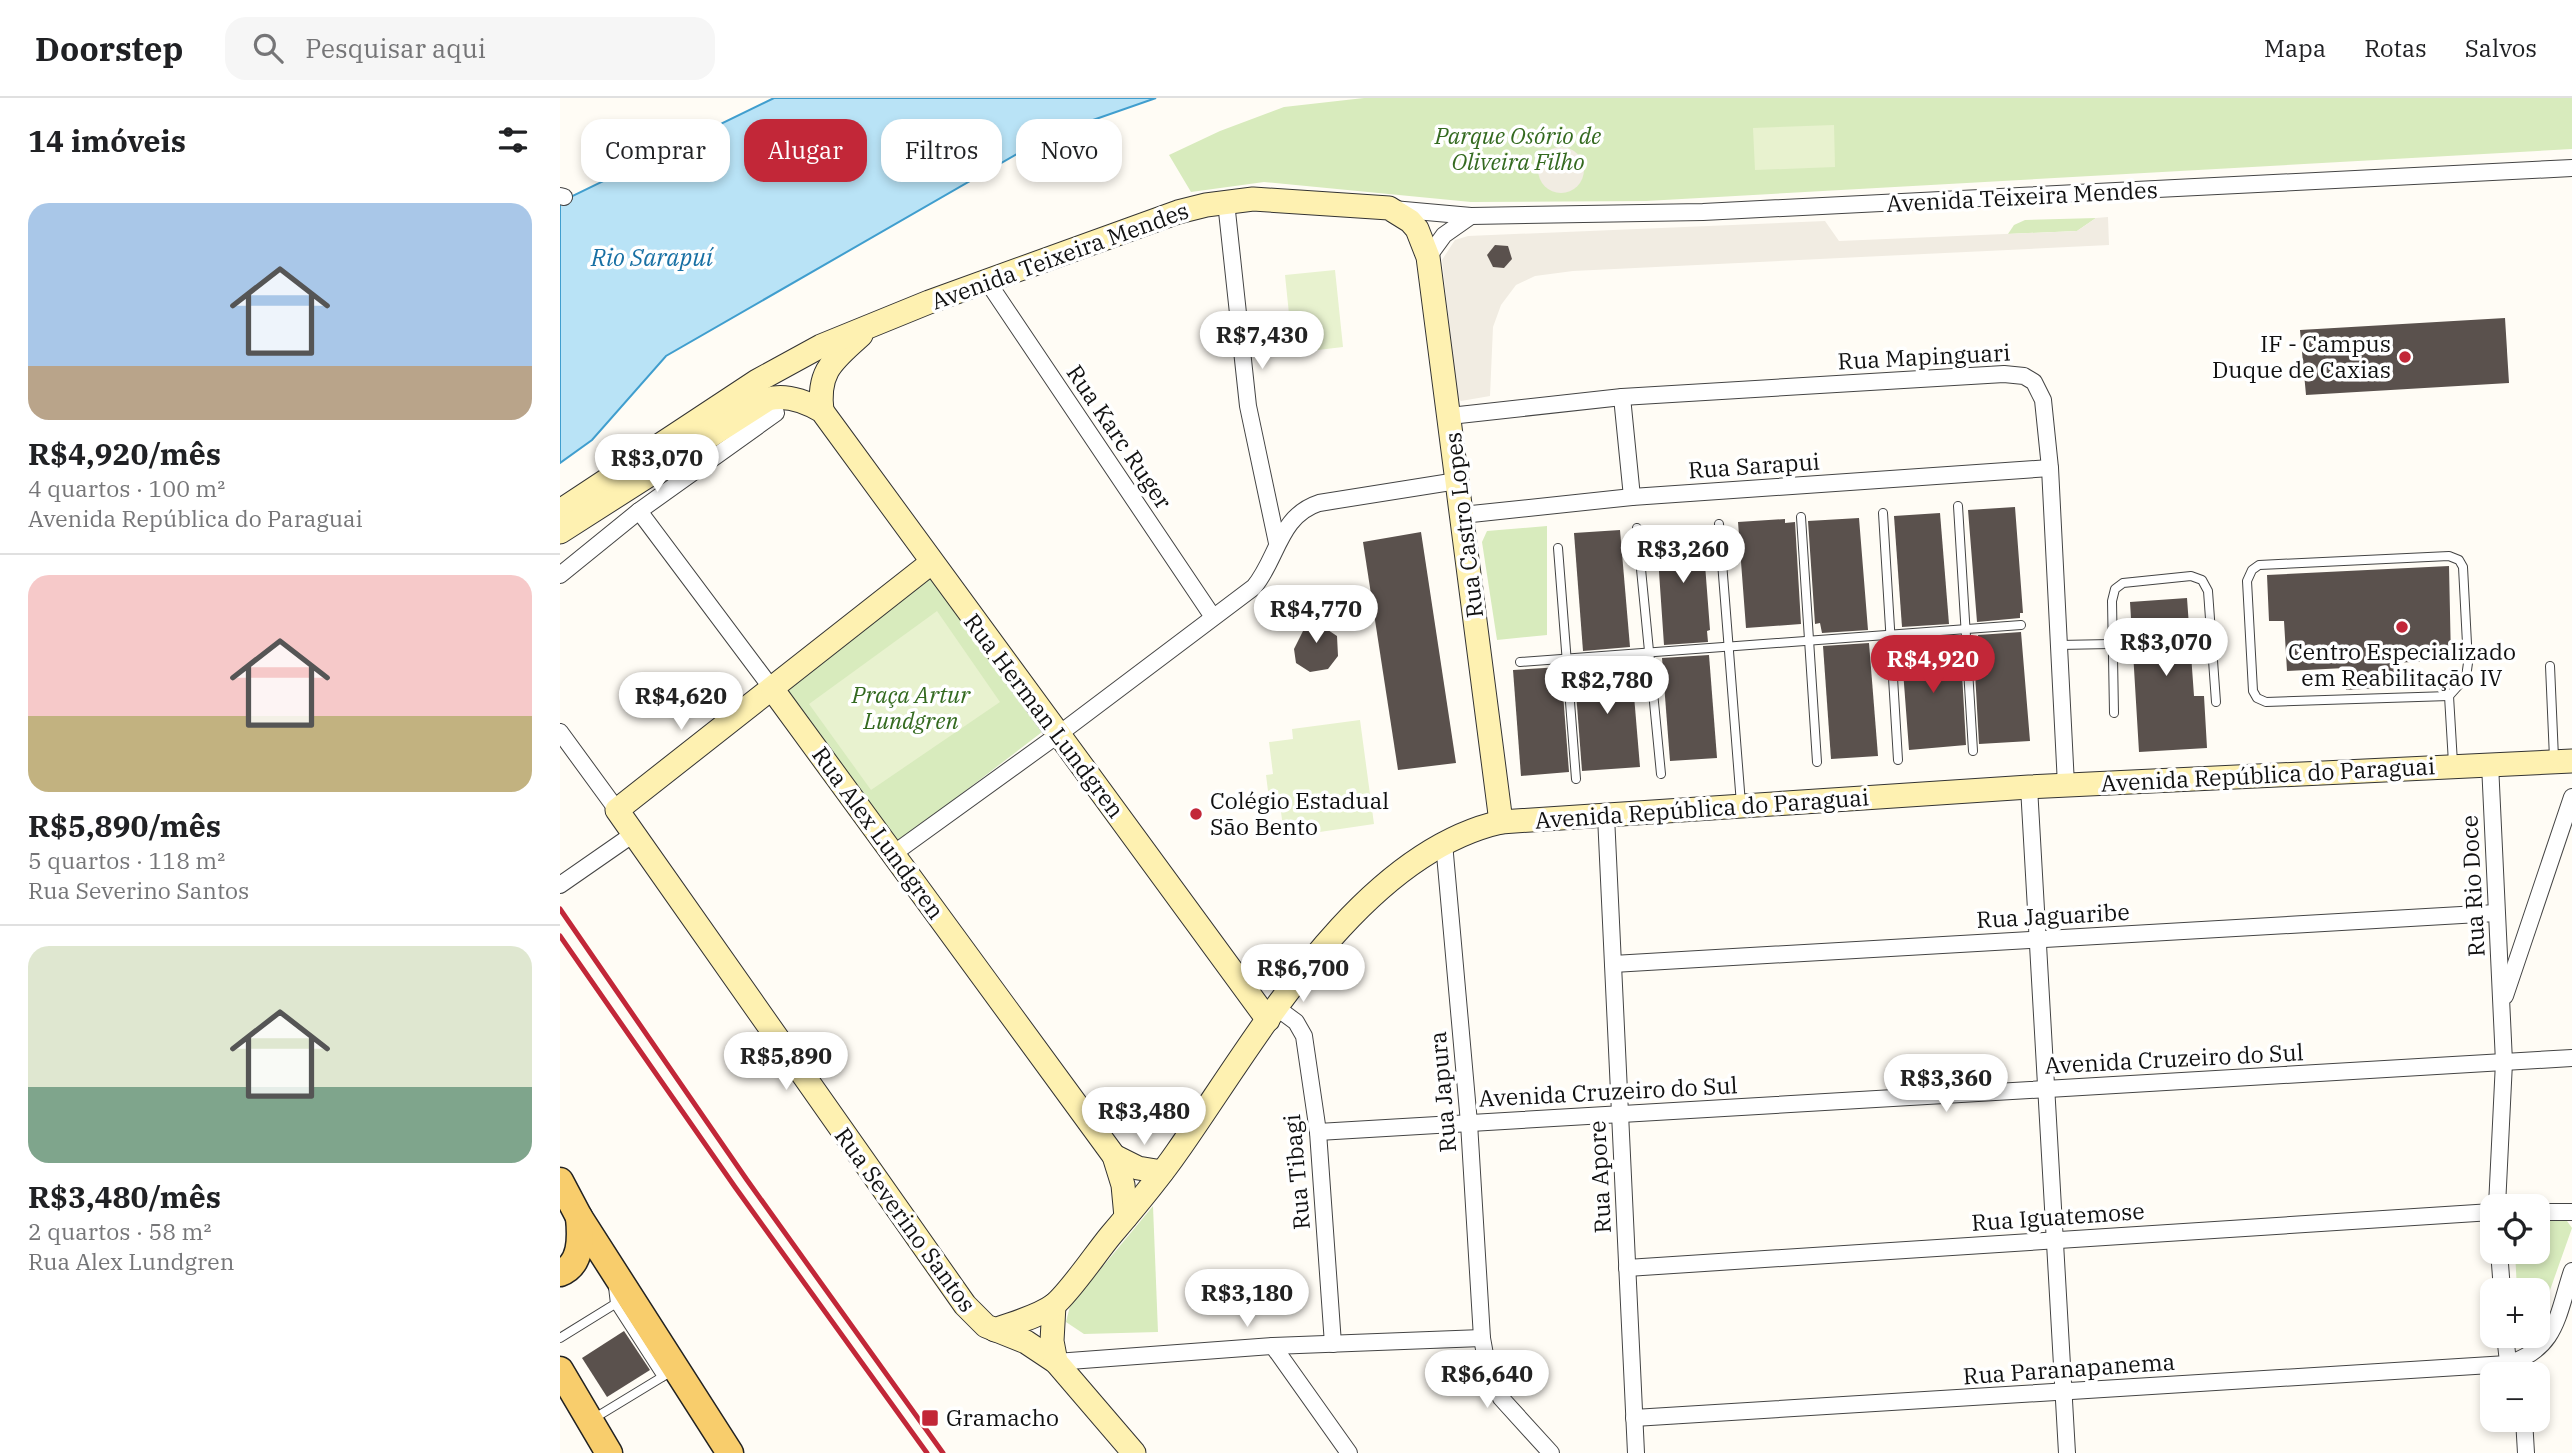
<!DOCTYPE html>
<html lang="pt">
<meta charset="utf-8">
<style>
body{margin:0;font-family:"IBM Plex Serif",serif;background:#f6f6f6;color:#202124;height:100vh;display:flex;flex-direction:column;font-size:26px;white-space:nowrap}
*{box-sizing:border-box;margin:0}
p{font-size:23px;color:#757577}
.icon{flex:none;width:38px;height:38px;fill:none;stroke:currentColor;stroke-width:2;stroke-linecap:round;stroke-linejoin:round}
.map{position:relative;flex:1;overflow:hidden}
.drawer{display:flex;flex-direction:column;background:#fff;width:560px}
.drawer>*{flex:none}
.hud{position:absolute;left:21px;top:21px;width:665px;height:63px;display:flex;gap:14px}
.buttons{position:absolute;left:1920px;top:1096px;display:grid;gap:14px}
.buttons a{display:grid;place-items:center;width:70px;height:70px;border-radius:14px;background:#fff;box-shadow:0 4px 10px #0003;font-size:35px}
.price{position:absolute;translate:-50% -60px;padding:0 16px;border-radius:24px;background:#fff;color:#222;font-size:23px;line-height:46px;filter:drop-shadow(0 2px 4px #0008)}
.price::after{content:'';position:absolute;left:50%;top:42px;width:21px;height:16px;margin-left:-10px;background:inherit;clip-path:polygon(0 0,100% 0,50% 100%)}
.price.current{background:#c22738;color:#fff}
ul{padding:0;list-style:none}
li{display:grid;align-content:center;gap:14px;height:371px;padding:0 28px}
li+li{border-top:2px solid #e0e0e0}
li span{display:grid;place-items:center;height:217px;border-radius:21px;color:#555}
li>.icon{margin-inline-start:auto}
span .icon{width:126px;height:126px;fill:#fffc;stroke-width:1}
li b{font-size:30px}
h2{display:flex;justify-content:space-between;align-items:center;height:84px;padding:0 28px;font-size:30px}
.pill{padding:0 24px;border-radius:21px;background:#fff;box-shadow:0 4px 10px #0003;font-size:24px;line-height:63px}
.pill.current{background:#c22738;color:#fff}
header{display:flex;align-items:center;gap:42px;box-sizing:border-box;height:98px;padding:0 35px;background:#fff;border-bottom:2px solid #e0e0e0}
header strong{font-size:33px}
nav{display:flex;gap:38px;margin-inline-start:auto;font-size:24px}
.search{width:490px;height:63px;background:#f6f6f6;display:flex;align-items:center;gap:18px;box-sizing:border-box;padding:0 24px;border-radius:21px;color:#757577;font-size:26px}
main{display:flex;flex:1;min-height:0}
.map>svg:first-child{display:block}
</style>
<header>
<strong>Doorstep</strong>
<div class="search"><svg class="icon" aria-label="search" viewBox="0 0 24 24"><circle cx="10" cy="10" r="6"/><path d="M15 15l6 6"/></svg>Pesquisar aqui</div>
<nav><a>Mapa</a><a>Rotas</a><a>Salvos</a></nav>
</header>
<main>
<section class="drawer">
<h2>14 imóveis<svg class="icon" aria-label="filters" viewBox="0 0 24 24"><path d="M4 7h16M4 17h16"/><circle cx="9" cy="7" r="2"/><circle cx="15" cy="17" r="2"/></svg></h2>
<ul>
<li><span style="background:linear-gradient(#a9c7e8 75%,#b9a48a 0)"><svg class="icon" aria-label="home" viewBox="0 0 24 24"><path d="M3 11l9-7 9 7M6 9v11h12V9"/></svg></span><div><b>R$4,920/mês</b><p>4 quartos · 100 m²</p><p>Avenida República do Paraguai</p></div></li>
<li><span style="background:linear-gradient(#f6c9c9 65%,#c2b280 0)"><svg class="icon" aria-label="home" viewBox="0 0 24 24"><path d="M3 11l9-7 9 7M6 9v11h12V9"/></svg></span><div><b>R$5,890/mês</b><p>5 quartos · 118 m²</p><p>Rua Severino Santos</p></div></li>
<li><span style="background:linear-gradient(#dfe7d0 65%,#7fa58c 0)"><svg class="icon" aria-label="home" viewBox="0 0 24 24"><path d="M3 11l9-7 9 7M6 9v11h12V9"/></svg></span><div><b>R$3,480/mês</b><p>2 quartos · 58 m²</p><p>Rua Alex Lundgren</p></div></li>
</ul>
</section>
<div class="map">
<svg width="2012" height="1355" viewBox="0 0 2012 1355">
<rect width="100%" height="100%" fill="#fffcf5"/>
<g fill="#d8ebbd">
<path d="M804,0h1208v51l-926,52 -175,1 -207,-20 -73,10 -22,-37 51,-24 64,-24z"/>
<path d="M1536,120l-19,13 -69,3 6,-9 11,-5z"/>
<path d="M987,428v109l-50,5 -15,-98 5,-11z"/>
<path d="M368,477l114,157 -146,112 -114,-153z"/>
<path d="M593,1108l5,126 -74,2 -18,-12 4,-16z"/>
<path d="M1978,1120l29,3 5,7 -34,96v-34h-21l-2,-39h23z"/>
</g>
<g fill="#e8f2cf">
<path d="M1274,27l1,42 -80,3 -2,-42z"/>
<path d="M775,172l8,77 -50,6 -8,-78z"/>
<path d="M377,513l63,91 -129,88 -62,-86z"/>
<path d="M800,622l14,104 -68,10 -2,-9 -21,2 -5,-37 -10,1 -2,-16 7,-1 -4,-32 24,-3 -1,-10z"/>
</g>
<g fill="#f1ece2">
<circle cx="1001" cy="72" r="23"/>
<path d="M1548,119l1,28 -536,26 -38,5 -19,9 -15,20 -8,22 -3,69 -29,5 -4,-3 -15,-138 13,-20 13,-4 357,-15 14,20 238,-10 19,-13z"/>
</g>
<path fill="#b9e3f6" stroke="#409ece" stroke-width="2" d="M214,0h382l-106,37 -384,221 -74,84 -32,23v-261z"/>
<g fill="#5a514d">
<path d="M935,147l13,1 4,13 -8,9 -11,-1 -6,-12z"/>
<path d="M1945,220l4,65 -203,12 -6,-65z"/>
<path d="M1455,409l8,106h-3v5l-43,4 -9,-112z"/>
<path d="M1380,415l9,111 -47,3 -8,-111z"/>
<path d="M1299,420l9,112 -46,3 -2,-10 -5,1 -7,-103z"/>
<path d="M1225,421v4l10,-1 6,102 -55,4 -8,-106z"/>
<path d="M1142,427l8,105 -3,1 1,11 -44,3 -8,-117z"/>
<path d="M1060,432l10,117 -47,4 -9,-118z"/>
<path d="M861,434l35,231 -58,7 -35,-228z"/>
<path d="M1889,468l2,94 -58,3 2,24 -49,3 -1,-22 -58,3 -3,-50h-15l-2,-46z"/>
<path d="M1627,500l7,98h10l3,52 -68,4 -9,-150z"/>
<path d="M760,515l2,13 15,10 1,20 -10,13 -18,3 -14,-9 -2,-14 10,-20 -1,-14z"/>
<path d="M1461,534l9,109 -51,3 -4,-72h5l-2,-37z"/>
<path d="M1390,539l4,37 8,-1 4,72 -57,5 -8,-106h3l-1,-4z"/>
<path d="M1309,545l9,113 -47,3 -8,-113z"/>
<path d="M1149,557l8,103 -47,3 -8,-103z"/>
<path d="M1071,562l9,107 -58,4 -8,-105z"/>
<path d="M1001,569l8,105 -48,4 -8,-106z"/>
<path d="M64,1233l26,39 -43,27 -25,-39z"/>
</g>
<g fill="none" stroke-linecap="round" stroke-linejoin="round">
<g stroke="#444" stroke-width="10">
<g id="lane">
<path d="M1398,408l15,245"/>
<path d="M1323,415l15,247"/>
<path d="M1241,419l16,245"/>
<path d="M1159,426l22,280"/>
<path d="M1077,430l24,246"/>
<path d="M998,450l18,231"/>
<path d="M1889,458l10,4 4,7 5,96 -2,14 -17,19 -183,6 -9,-4 -4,-7 -6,-110 5,-11 7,-5z"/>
<path d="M1499,547l52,-1"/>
<path d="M960,564l501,-37"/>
<path d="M1990,568l4,92"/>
<path d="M1889,598l4,67"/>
<path d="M1554,615l-2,-112 3,-12 8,-6 68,-7 11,4 6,11 8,111"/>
<path d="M55,1206l47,73"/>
<path d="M0,1240l55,-34 -2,-17"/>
<path d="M33,1321l79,-48"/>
</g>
</g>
<g stroke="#444" stroke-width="18">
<g id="street">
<path d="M0,98l4,1"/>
<path d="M666,104l22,204 29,137"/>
<path d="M833,111l78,7 232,-4 869,-44"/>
<path d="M868,159l16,-22 27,-19"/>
<path d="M427,183l226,336"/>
<path d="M1062,299l10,100"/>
<path d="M890,318l172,-19 382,-23 20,2 10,6 9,18 7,68 16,317"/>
<path d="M79,413l134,179"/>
<path d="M902,417l170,-18 418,-29"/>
<path d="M0,477l79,-64 137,-98"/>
<path d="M0,634l57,78"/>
<path d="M1930,666l14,298 -7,144"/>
<path d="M1469,689l38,666"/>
<path d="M1046,718l30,637"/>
<path d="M884,745l25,280 13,215 6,33 13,27 50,55"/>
<path d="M333,756l166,-120 195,-147c24,-29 25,-71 65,-84l138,-22"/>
<path d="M0,787l72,-50"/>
<path d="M1053,866l883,-51"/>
<path d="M1945,898l67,-199"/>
<path d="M717,910l19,14 8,14 14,96 15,212"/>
<path d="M758,1034l1254,-74"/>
<path d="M1978,1114h34"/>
<path d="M1939,1153l3,39"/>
<path d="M1067,1170l865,-56"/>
<path d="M1945,1237l4,36"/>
<path d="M713,1248l76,107"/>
<path d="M496,1264l217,-16 209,-8"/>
<path d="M1074,1320l873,-54c50,-15 50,-48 65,-93"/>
<path d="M1964,1321l2,34"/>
</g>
</g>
<g stroke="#333" stroke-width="25">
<g id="secondary">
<path d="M262,313c-5,-41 12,-51 39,-76"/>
<path d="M0,413l197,-130 64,-35 108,-44 249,-90 28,-7 47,-6 136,9 21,13 7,8 11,28 73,565"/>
<path d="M0,434l208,-133c19,-5 37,2 54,12l446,609"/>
<path d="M371,465l-314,247 348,495 21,21 40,16 30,20 78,91"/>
<path d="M213,592l341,466 9,29 3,32"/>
<path d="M554,1058l24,12 24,4"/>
<path d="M494,1207l-2,36 4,21"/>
<path d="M435,1232c18,-7 43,-13 59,-25 16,-13 42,-52 57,-70 23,-27 46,-54 66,-83 79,-112 181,-298 324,-330l528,-35 543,-26"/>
</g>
</g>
<g stroke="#222" stroke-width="29">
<g id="primary">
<path d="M0,1083l19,36 151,236"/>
<path d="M0,1175c22,-8 21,-36 19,-56"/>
<path d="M0,1272l49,83"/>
</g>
</g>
<use href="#lane" stroke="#fff" stroke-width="8"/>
<use href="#street" stroke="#fff" stroke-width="16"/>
<use href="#secondary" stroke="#fef1b1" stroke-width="23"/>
<use href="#primary" stroke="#f8cd6c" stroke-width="26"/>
<g stroke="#c22738" stroke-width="5">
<path d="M0,811l187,271 196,273"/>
<path d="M0,838l175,251 192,266"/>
</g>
</g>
<g fill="#c22738" stroke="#fff" stroke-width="2.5">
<circle cx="1845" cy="259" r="7"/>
<circle cx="1842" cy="529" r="7"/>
<circle cx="636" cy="716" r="7"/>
<rect x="361" y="1311" width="18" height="18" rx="3.5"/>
</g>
<g text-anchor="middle" stroke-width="7" stroke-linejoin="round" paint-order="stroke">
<g font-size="23" font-style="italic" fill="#346a20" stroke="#fff">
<text x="958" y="46">Parque Osório de<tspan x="958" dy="26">Oliveira Filho</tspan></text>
<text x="351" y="605">Praça Artur<tspan x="351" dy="26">Lundgren</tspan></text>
</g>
<g font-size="23" fill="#111" stroke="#fff">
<text transform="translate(1462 99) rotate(-3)" y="8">Avenida Teixeira Mendes</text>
<text transform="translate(500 158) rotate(-20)" y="8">Avenida Teixeira Mendes</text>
<text transform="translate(1364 259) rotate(-3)" y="8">Rua Mapinguari</text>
<text transform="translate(559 339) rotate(56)" y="8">Rua Karc Ruger</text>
<text transform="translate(1194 368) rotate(-4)" y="8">Rua Sarapui</text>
<text transform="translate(904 427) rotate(-97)" y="8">Rua Castro Lopes</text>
<text transform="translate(484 618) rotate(53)" y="8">Rua Herman Lundgren</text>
<text transform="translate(1708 677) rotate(-3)" y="8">Avenida República do Paraguai</text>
<text transform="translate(1142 711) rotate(-4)" y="8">Avenida República do Paraguai</text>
<text transform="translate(318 735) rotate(54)" y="8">Rua Alex Lundgren</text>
<text transform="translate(1913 788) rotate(-93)" y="8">Rua Rio Doce</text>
<text transform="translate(1493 818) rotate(-3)" y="8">Rua Jaguaribe</text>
<text transform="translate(1614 961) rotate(-3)" y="8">Avenida Cruzeiro do Sul</text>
<text transform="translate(883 994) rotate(-95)" y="8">Rua Japura</text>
<text transform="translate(1048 994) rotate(-3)" y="8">Avenida Cruzeiro do Sul</text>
<text transform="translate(737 1074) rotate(-95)" y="8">Rua Tibagi</text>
<text transform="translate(1040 1079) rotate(-93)" y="8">Rua Apore</text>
<text transform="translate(1498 1119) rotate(-4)" y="8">Rua Iguatemose</text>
<text transform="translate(345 1122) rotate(54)" y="8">Rua Severino Santos</text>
<text transform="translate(1509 1271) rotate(-4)" y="8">Rua Paranapanema</text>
</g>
<g font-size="23" fill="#111" stroke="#fff" text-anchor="start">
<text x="1831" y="254" text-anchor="end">IF - Campus<tspan x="1831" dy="26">Duque de Caxias</tspan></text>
<text x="1842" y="562" text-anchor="middle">Centro Especializado<tspan x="1842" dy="26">em Reabilitação IV</tspan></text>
<text x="650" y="711">Colégio Estadual<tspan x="650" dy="26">São Bento</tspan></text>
<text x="386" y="1328">Gramacho</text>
</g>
<g font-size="24" font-style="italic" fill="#1870a4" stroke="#fff">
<text x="92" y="168">Rio Sarapuí</text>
</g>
</g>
</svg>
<div class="buttons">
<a><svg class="icon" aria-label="locate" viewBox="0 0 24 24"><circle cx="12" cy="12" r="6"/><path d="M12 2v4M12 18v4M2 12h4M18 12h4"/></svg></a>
<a>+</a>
<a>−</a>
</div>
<b class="price" style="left:702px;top:273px">R$7,430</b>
<b class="price" style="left:97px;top:396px">R$3,070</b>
<b class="price" style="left:1123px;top:487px">R$3,260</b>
<b class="price" style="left:756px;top:547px">R$4,770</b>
<b class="price" style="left:1606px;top:580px">R$3,070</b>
<b class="price current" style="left:1373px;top:597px">R$4,920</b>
<b class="price" style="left:1047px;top:618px">R$2,780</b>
<b class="price" style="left:121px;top:634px">R$4,620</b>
<b class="price" style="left:743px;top:906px">R$6,700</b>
<b class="price" style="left:226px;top:994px">R$5,890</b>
<b class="price" style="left:1386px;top:1016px">R$3,360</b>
<b class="price" style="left:584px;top:1049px">R$3,480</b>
<b class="price" style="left:687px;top:1231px">R$3,180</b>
<b class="price" style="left:927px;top:1312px">R$6,640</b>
<div class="hud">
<a class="pill">Comprar</a>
<a class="pill current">Alugar</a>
<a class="pill">Filtros</a>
<a class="pill">Novo</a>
</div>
</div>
</main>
